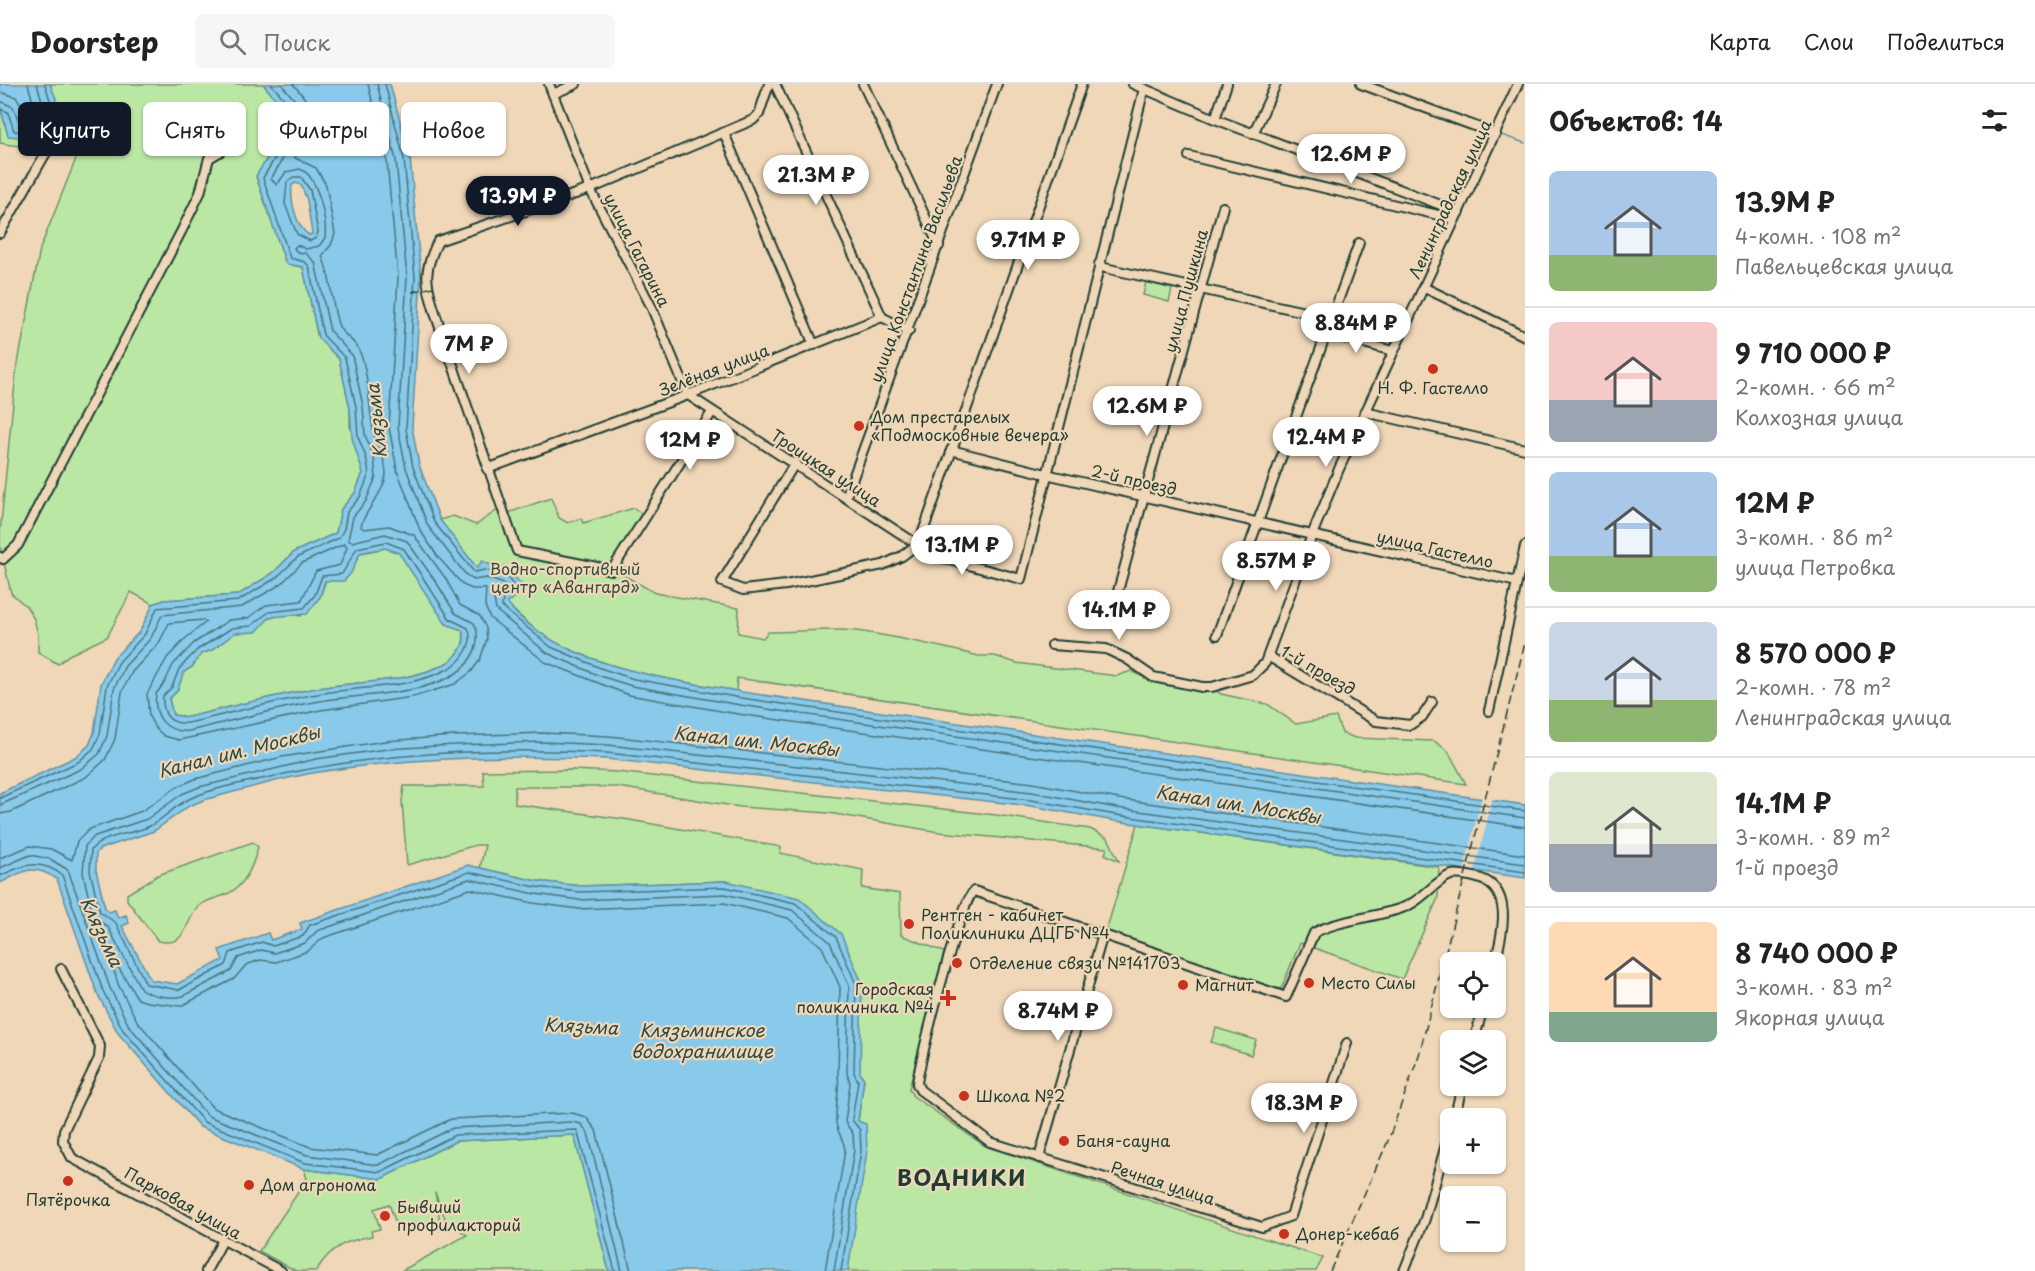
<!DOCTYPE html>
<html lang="ru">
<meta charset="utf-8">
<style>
body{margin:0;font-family:"Playpen Sans",sans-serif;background:#f6f6f6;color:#222;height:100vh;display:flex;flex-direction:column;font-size:22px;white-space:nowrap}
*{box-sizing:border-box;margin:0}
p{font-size:20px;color:#767676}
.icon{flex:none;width:33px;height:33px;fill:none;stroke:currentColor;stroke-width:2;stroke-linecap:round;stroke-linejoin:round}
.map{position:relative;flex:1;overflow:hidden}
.side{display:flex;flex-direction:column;background:#fff;width:510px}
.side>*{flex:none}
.guide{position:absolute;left:18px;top:18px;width:570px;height:54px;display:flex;gap:12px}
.buttons{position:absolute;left:1440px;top:868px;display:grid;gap:12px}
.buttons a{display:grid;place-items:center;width:66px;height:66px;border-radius:9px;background:#fff;box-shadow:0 2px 4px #0004;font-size:30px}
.price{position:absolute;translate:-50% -51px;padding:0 14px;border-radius:21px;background:#fff;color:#222;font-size:20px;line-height:39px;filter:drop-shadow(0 2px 3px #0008)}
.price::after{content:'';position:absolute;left:50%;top:36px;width:18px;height:14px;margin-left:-9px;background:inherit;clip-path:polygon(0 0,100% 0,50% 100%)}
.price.on{background:#111827;color:#fff}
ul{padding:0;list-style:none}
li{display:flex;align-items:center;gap:18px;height:150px;padding:0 24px}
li+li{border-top:2px solid #e0e0e0}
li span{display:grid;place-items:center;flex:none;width:168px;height:120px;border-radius:9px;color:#555}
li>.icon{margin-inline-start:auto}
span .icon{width:72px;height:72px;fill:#fffc;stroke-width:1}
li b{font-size:26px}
h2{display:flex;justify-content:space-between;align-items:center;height:72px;padding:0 24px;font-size:26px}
.chip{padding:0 21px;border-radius:9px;background:#fff;box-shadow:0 2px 4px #0004;font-size:21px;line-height:54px}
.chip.on{background:#111827;color:#fff}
header{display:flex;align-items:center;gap:36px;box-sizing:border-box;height:84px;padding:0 30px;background:#fff;border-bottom:2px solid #e0e0e0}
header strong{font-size:28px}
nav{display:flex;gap:33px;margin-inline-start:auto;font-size:21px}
.search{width:420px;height:54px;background:#f6f6f6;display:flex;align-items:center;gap:15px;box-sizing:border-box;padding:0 21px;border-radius:9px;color:#767676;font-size:22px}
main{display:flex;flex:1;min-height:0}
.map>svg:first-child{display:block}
</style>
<header>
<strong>Doorstep</strong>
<div class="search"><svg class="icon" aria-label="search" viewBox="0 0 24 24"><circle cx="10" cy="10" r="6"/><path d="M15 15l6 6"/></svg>Поиск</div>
<nav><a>Карта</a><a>Слои</a><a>Поделиться</a></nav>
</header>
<main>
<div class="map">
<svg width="1525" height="1187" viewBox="0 0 1525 1187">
<rect width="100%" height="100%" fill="#f0d7b8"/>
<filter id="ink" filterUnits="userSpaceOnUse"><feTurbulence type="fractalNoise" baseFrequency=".0167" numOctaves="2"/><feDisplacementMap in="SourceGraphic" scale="12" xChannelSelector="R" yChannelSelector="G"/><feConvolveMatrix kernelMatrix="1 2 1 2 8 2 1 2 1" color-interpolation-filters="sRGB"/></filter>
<g filter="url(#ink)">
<g fill="#bbe7a4" stroke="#6d926c" stroke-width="1.5">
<path d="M50,0h213l30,34 -37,58 30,88 17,3 15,71 21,21 11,49v18l13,47 -8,20 -14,16 -5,24 -42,19 -21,21 -35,22 -74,5 -11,4 -22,-12 -24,45 -38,18 -11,9 -20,-12v-18l-4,-15 -7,-12 -16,-14 -11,-48v-12l16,-160 24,-124 43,-108 -19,-4c-17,12 -44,10 -64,6v-38l8,31 48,-37z"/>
<path d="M1146,198l26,7 -3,13 -26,-7z"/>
<path d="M551,414l8,20 9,5 13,-5 2,5 51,-15 15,11 -28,46 7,4 -3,7 30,17 84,15 -1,25 25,5 5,-6c34,0 69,-5 102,1 36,6 73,14 109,23h16l21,7 101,13 14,-5 18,9 47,9h18l7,5 46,10 29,20 40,-7 6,16 13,5 79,3 14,10 18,33 -729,-106 -1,13c-62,-11 -125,-19 -181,-49 -44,-24 -86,-81 -115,-122l13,-4 23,9 26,-18 6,6z"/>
<path d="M385,464l14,4 47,72 16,6c6,13 -6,28 -17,34 -37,19 -86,17 -127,24 -44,7 -87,19 -130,29l-15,-2 -4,-16 8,-8 7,-19 8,-5 9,-13 11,-4 23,-18h21c7,-17 29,-19 45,-16l19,-19 6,-17 7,1 18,-9 9,-19z"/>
<path d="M572,686l45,2 379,43 94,14 18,9 11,23 -14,-7 2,-6 -168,-16 -110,-19 -89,-6 -122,-20h-103v17l115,16 151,27 -1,6 83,17 -1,18 38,6 1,41 43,17 -35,137 4,7 72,50 338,112 -7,13h-468l10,-150 6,-42 -138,-198 -145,5 -44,-5 -57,-13 5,-23h-9l-69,20 -5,-64 2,-15h80l-1,-15z"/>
<path d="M1138,740l301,43 -1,31 -36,81 -102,-36 -19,46 -90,-22 -87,-29z"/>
<path d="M253,758l5,5c-5,19 -13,40 -33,48 -8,3 -19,5 -26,11 -15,14 -10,42 -41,35l-31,-41v-6l31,-19z"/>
<path d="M1216,944l40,12 -5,15 -40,-13z"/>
<path d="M574,1051l35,136h-208l66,-36 -21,-14 -11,-29 5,29 -44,3 -7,-20 -15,5 6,20 -9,2 1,5c-28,5 -41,11 -56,35h-20l-37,-20 48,-72 -3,-10 77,10 75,-38z"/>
</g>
<g fill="#89c9ea" stroke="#5f91a1" stroke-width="1.5" fill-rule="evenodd">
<path d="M0,0h50l6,15 -7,41 -41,-4 -8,-31z"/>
<path d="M263,0h127l20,74 11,119 -9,150 7,38 21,55 37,48 5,-7 20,9 2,-4 20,21 -1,4 -16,12c52,64 159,75 235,89l783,113v73l-410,-57 -84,-15 -425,-47c-95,-4 -192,-3 -287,13 -39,6 -77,18 -115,28l-15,6 -35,25 -54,18 -4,4v17l9,38 4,4 6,-2 3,8 8,-3 3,8 -7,3 29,54 26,4 46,-24 -4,-10 49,-17 3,7 31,-11 -2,-6 168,-58 69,16 44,5 145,-5 73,17 42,36 21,49 -2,90 4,6 -6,42 8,3 1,27 -19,120h-239l-35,-136 -118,6 -75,38 -77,-10 -104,-42 -82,-94 -21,-40 -40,-114c-25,-16 -33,-8 -57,4v-90l75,-36 14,-12 5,-12 7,-49 13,-26 26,-27 13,-27 11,-4 74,-5 35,-22 21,-21 42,-19 5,-24 14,-16 8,-20 -11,-35 -2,-30 -11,-49 -21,-21 -15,-71 -17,-3 -30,-88 36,-58zM296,99l5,2 6,15 5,34 -3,1c-13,-8 -19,-35 -17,-50zM385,464l14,5 47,71 16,6c7,13 -6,28 -17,34 -37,19 -86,17 -127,24 -44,7 -87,19 -130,29l-15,-2 -4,-16 8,-8 7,-19 8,-5 9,-13 11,-4 23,-17 21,-1 14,-15 37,-3 13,-17 5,-16h19l7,-8 9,-20z"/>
</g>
<path fill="#f0d7b8" d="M1482,712l11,1 -19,77 -11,-1z"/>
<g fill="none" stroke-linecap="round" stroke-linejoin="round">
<g stroke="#49757d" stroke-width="1.5">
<path d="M368,0l19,78 11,115 -9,150 8,43 23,60 18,27 25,28 9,4h14l-1,17 5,12 55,44 84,33 109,19 787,113"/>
<path d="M377,0l19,76 11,117 -9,150 8,41 22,58 38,49 8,5 13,-2 17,6v4l-10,11 2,11 51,43 53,23 32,10 108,19 785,113"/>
<path d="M385,0l19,75 11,118 -9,152 7,38 21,55 40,50 11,-2 21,5 9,13 -12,10 -1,9 49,40 52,22 31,10 107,19 784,113"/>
<path d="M0,8l16,5 13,18 4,-13 -5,-18"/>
<path d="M0,17l13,6 7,16 17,2 5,-24 -5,-17"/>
<path d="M0,25l8,3 6,19 29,2 7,-33 -5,-16"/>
<path d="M301,93l9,13 8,42 -2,6 -6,3 -13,-7 -12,-30 2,-22 6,-5z"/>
<path d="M386,458l18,7 46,70 18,9c7,15 -6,34 -20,41 -38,20 -88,17 -130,25 -44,7 -87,19 -130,29 -19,2 -26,-9 -25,-27l9,-9 7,-18 18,-19 35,-22 19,-2 18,-14 35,-4 11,-13 7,-19 20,-2 15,-26z"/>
<path d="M0,714l78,-36 15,-13 7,-15 7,-48 12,-24 26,-28 12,-26 81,-7 38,-23 22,-21 41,-19 5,-9 3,-17 13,-15 9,-23 -3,-17 -8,-20 -2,-30 -11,-49 -22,-23 -14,-69 -4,-4 -15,-4 -27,-80 35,-59 -1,-6 -26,-29"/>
<path d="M0,721l81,-36 18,-15 8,-18 7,-47 11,-23 26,-28 11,-23 80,-8 39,-23 21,-21 42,-19 3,4 -7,17 -24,6 -15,30 -35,4 -18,13 -19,2 -35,23 -21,22 -8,17 -9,12c-3,23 10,39 33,37 44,-10 87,-23 131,-30 40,-7 100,-5 135,-27 17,-11 28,-33 19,-51l-19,-10 -17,-28 -31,-44 -22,-7 -33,8 -4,-2 5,-23 13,-16 10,-24 -2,-20 -9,-22 -2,-29 -11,-51 -22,-24 -15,-69 -10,-9 -8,-1 -3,-4 3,-3 9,4 13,-3 6,-8c2,-17 -7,-63 -25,-69l-14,3 -9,13 -6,-6 35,-60 -3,-10 -22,-25"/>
<path d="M0,730l11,-2 75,-35 19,-17 10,-21 7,-47 10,-20 27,-29 10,-20 34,-3 3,2 -20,16 -19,20 -20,36 2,22 6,12 9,8 15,4 142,-30 92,-13 42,-13 16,-12 9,-12 7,-21 -1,-11 -6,-12 -20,-11 -14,-26 -32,-44 -25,-9 -25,3 -3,-2c0,-12 24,-34 25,-53 0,-15 -8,-26 -12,-40 -6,-27 -4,-55 -14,-82 -4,-12 -19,-17 -22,-28 -7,-22 -6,-47 -16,-68l9,-11 4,-11 -9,-49 -10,-17 -21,-10c16,-41 34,-33 -2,-74"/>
<path d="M0,774l30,-12 21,3 21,11 5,-19 13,-12 52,-18 35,-24 18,-8 87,-22 103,-16 69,-5 89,-3 66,3 424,47 86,16 406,56"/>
<path d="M0,784l30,-13 20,4 18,11 42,118 19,38 79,90 99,39 71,10 75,-37 119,-6 9,2 7,9 34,138"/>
<path d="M0,792c23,-11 39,-18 62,-1l41,116 20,39 81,92 101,41 75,9 75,-37 122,-5 38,141"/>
<path d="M631,1187l-35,-141 -10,-13 -14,-4 -121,6 -74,36 -67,-8 -97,-39 -76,-87 -19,-37 -5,-17h5l20,32 9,3 34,4 53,-27 12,-14 14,-5 16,2 32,-11 15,-13 147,-49 63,14 46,6 145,-6 64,15 34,29 18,40 -2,86c2,17 -3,33 -2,49 1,11 8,17 9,28l-20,121"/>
<path d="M834,1187l20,-121 -1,-16 -8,-12 5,-39 -3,-10 2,-87 -19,-44 -38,-32 -67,-16 -146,6 -44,-6 -66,-15 -152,52 -12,12 -31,10 -13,-3 -23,8 -7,13 -48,25c-12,3 -32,0 -42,-7l-33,-62 -15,-11 -10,-43 2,-27 10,-10 52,-17 35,-25 17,-7 117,-28 71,-10 68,-4 88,-3 65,3 424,47 85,16 408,56"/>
<path d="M841,1187l20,-120 -1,-21 -8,-10 6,-39 -4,-8 2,-89 -20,-47 -41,-34 -70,-16 -145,5 -44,-5 -67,-15 -159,53 -7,11 -30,10 -11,-4 -32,11 -4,12 -47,25 -33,-6 -30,-61 -16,-11 -10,-41 1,-21c13,-16 41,-15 59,-24 13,-7 24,-19 37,-26 23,-11 50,-16 75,-21 113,-27 229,-32 345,-26l424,47 85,15 409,57"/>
</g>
<path stroke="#5f91a1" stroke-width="1.5" d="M1498,50l27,9"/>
<g stroke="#1f3d34" stroke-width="12">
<g id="minor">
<path d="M549,0l41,105 61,117 37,89 247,161 86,23 123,-490"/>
<path d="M775,0l107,233"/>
<path d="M863,0l76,162"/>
<path d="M1133,0l82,35 244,93"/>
<path d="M1361,0l135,50"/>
<path d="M553,10l23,-10"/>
<path d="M1215,35l12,-35"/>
<path d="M724,49l90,212"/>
<path d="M1253,50l23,-50"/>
<path d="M1189,72l266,63"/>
<path d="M0,149l47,-82"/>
<path d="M1099,180l6,4 227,50"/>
<path d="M1423,203l102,49"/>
<path d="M882,233l27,14"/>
<path d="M1326,249l67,18"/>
<path d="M712,328l-100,158 -95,-19 -81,-235c-10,-34 -14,-42 2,-75l152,-52 163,-69 6,-6 10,-30"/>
<path d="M1365,328l160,37"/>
<path d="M951,366l95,24 471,108"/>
<path d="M795,379l-73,119 21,8 43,-5 97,-20 19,-9 17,-13"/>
<path d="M487,385l201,-74 194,-78"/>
<path d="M846,413l151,-413"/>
<path d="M919,459l163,-459"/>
<path d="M0,473l3,2 15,-14 164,-315 18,-37 9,-35 12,-7 15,-31"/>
<path d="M1118,507l105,-384"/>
<path d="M1217,551l142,-392"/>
<path d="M1052,561l54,4 21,10 26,18 49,10h10l41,-12 12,-12 47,-128 27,-66 179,-385"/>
<path d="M1268,572l108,65 34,4 12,-8 10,-15"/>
<path d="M1489,627l36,-165"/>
<path d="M61,885l39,77 -1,12 -35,72 -1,11 9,17 209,113"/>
<path d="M1474,957l9,-33"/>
<path d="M1347,959l-56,173 -29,11 -272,-85 -70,-52 -3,-6c2,-23 45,-188 57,-193l312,106 28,-64c20,-12 63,-16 88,-25 19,-6 35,-29 49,-33 7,-2 16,1 23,2 42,8 28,59 21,86"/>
<path d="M1454,1035l8,-33"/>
<path d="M1039,1074l64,-224"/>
<path d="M206,1187l17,-31"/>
<path d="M1404,1187l21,-52 25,-89"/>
</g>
</g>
<use href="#minor" stroke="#f0d7b8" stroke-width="8"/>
<g stroke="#1f3d34" stroke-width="1.5" stroke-dasharray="9 4.5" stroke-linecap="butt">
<path d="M412,208l21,-5"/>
<path d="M1330,1187l58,-130 31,-86 106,-412"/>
</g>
</g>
</g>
<g fill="#c8321e" stroke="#f0d7b8" stroke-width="2">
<circle cx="1433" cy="285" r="6"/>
<circle cx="859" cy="342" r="6"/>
<circle cx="909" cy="840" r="6"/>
<circle cx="957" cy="879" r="6"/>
<circle cx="1309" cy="899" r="6"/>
<circle cx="1183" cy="901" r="6"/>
<path d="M945 905h6v6h6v6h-6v6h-6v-6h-6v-6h6z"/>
<circle cx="964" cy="1012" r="6"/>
<circle cx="1064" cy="1057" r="6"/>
<circle cx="68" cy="1097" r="6"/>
<circle cx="249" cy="1101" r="6"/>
<circle cx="385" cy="1132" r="6"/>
<circle cx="1284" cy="1150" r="6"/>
</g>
<g text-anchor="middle" stroke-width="4.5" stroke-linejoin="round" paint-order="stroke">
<g font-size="16" fill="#1f3d34" stroke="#f0d7b8">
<text transform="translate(1450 115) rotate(-65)" y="6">Ленинградская улица</text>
<text transform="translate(637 166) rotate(63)" y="6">улица Гагарина</text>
<text transform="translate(916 185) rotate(-70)" y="6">улица Константина Васильева</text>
<text transform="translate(1186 207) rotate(-75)" y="6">улица Пушкина</text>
<text transform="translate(714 286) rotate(-21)" y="6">Зелёная улица</text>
<text transform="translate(826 384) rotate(33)" y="6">Троицкая улица</text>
<text transform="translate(1134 396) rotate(13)" y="6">2-й проезд</text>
<text transform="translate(1435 465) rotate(13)" y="6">улица Гастелло</text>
<text transform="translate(1318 586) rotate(30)" y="6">1-й проезд</text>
<text transform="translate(1163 1099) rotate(18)" y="6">Речная улица</text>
<text transform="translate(183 1119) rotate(29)" y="6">Парковая улица</text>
</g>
<g font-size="16" fill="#1f3d34" stroke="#f0d7b8" text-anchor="start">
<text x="1433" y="310" text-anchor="middle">Н. Ф. Гастелло</text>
<text x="871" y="339">Дом престарелых<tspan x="871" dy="18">«Подмосковные вечера»</tspan></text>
<text x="921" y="837">Рентген - кабинет<tspan x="921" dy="18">Поликлиники ДЦГБ №4</tspan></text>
<text x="969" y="885">Отделение связи №141703</text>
<text x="1321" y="905">Место Силы</text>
<text x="1195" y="907">Магнит</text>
<text x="934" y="911" text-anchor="end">Городская<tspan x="934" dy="18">поликлиника №4</tspan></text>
<text x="976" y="1018">Школа №2</text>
<text x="1076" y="1063">Баня-сауна</text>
<text x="261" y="1107">Дом агронома</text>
<text x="68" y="1122" text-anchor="middle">Пятёрочка</text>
<text x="397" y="1129">Бывший<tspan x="397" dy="18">профилакторий</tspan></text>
<text x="1296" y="1156">Донер-кебаб</text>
</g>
<g font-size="16" fill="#2f4e3f" stroke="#f0d7b8">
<text x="565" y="491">Водно-спортивный<tspan x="565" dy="18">центр «Авангард»</tspan></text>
</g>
<g font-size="18" font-style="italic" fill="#2a4b46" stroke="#f0d7b8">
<text transform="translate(377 337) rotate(-96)" y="6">Клязьма</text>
<text transform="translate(756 658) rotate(6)" y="6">Канал им. Москвы</text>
<text transform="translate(239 668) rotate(-14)" y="6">Канал им. Москвы</text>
<text transform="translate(1238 721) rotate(9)" y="6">Канал им. Москвы</text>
<text transform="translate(101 848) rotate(65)" y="6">Клязьма</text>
<text transform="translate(581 943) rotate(3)" y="6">Клязьма</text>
<text x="702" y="953">Клязьминское<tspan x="702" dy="21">водохранилище</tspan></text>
</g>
<g font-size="22" font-weight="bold" letter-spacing="1.5" fill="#1f3d34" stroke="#f0d7b8">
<text x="962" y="1102">ВОДНИКИ</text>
</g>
</g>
</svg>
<div class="buttons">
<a><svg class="icon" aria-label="locate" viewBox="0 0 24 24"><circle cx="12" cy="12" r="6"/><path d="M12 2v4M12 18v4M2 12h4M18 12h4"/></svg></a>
<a><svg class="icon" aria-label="layers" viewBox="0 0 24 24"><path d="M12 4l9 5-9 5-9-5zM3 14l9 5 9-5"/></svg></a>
<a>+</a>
<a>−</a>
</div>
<b class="price" style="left:1351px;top:101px">12.6M ₽</b>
<b class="price" style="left:816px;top:122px">21.3M ₽</b>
<b class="price on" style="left:518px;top:143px">13.9M ₽</b>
<b class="price" style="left:1028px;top:187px">9.71M ₽</b>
<b class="price" style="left:1356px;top:270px">8.84M ₽</b>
<b class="price" style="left:469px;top:291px">7M ₽</b>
<b class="price" style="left:1147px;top:353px">12.6M ₽</b>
<b class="price" style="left:1326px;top:384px">12.4M ₽</b>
<b class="price" style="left:690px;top:387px">12M ₽</b>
<b class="price" style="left:962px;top:492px">13.1M ₽</b>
<b class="price" style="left:1276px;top:508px">8.57M ₽</b>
<b class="price" style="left:1119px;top:557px">14.1M ₽</b>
<b class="price" style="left:1058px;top:958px">8.74M ₽</b>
<b class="price" style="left:1304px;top:1050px">18.3M ₽</b>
<div class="guide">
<a class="chip on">Купить</a>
<a class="chip">Снять</a>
<a class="chip">Фильтры</a>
<a class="chip">Новое</a>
</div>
</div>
<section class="side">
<h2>Объектов: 14<svg class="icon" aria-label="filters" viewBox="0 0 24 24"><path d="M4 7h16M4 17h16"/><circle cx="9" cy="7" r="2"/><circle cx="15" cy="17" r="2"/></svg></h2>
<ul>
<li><span style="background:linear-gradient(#a9c7e8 70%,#8fb573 0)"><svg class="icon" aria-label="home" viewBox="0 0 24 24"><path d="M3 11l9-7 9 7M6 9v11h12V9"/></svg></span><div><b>13.9M ₽</b><p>4-комн. · 108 m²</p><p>Павельцевская улица</p></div></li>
<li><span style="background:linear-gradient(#f6c9c9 65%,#9aa5b1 0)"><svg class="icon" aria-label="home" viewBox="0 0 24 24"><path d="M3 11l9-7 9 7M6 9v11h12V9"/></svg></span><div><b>9 710 000 ₽</b><p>2-комн. · 66 m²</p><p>Колхозная улица</p></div></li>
<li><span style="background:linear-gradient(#a9c7e8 70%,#8fb573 0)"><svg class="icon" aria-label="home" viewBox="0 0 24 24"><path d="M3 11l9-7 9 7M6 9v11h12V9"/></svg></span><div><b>12M ₽</b><p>3-комн. · 86 m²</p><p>улица Петровка</p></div></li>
<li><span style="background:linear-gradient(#c9d6e8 65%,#8fb573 0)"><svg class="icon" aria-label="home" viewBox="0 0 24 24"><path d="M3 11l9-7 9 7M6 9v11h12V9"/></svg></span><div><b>8 570 000 ₽</b><p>2-комн. · 78 m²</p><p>Ленинградская улица</p></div></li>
<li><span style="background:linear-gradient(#dfe7d0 60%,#9aa5b1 0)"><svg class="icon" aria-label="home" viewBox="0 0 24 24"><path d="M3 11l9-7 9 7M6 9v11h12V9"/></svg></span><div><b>14.1M ₽</b><p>3-комн. · 89 m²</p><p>1-й проезд</p></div></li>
<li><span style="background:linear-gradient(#ffd9b3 75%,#7fa58c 0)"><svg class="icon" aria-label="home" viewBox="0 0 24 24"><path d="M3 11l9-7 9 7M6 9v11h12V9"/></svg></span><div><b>8 740 000 ₽</b><p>3-комн. · 83 m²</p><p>Якорная улица</p></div></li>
</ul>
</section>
</main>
